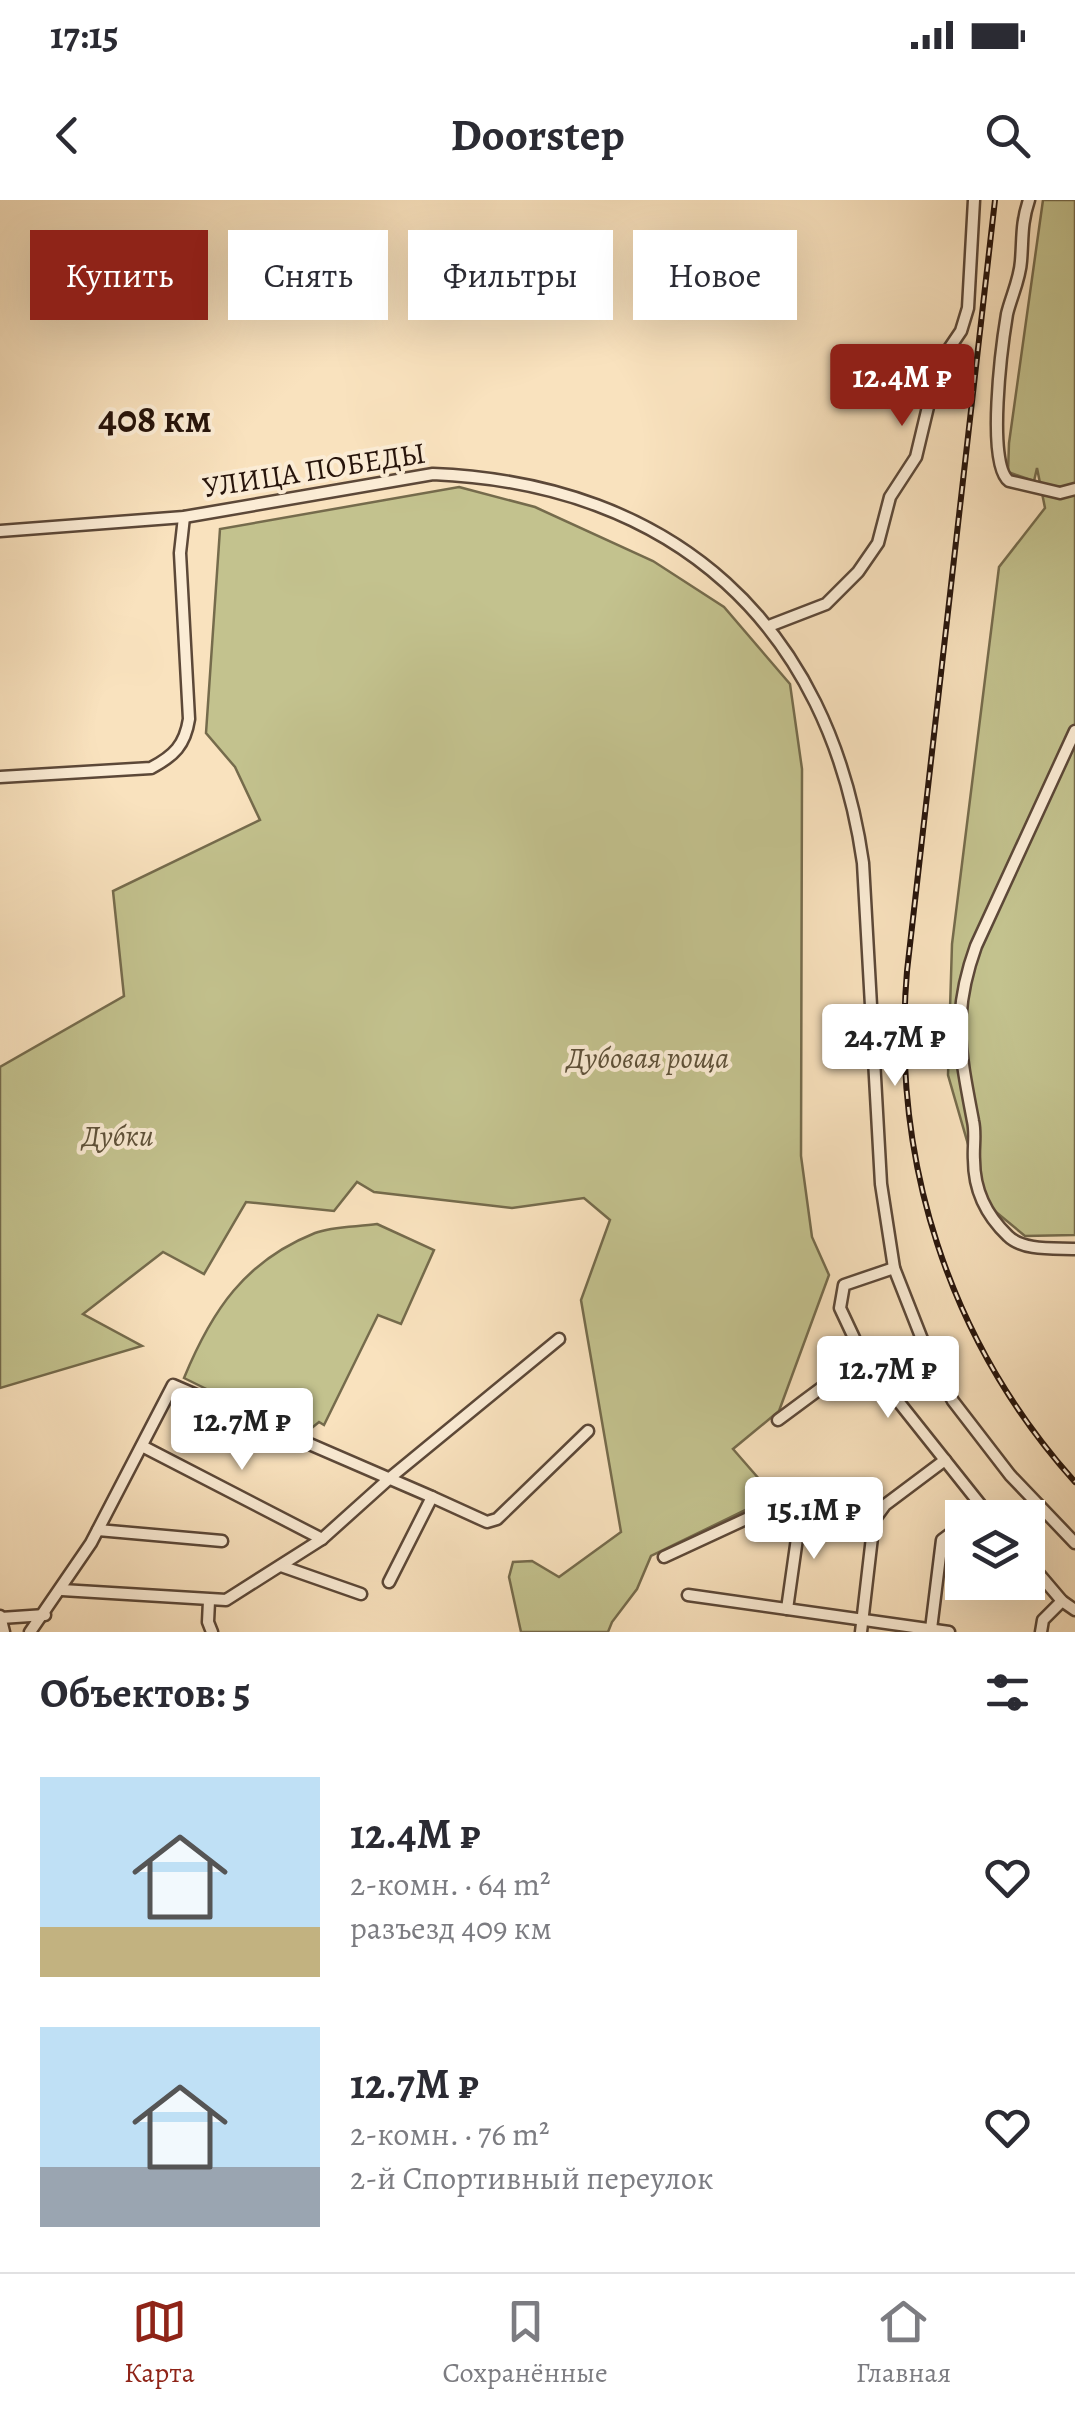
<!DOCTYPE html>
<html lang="ru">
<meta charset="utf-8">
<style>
body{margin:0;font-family:Alegreya,serif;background:#f2f2f3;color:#2b2b33;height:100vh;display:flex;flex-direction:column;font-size:38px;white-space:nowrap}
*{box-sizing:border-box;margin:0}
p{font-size:32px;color:#7c7c81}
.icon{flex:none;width:55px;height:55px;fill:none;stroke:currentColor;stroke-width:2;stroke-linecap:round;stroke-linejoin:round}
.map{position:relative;height:1432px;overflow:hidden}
.sheet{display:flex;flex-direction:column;background:#fff;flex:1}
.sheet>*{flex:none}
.hud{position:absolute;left:30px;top:30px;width:1015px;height:90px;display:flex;gap:20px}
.tools{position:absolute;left:945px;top:1300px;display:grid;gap:20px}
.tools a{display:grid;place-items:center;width:100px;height:100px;border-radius:0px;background:#fff;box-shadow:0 10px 40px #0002;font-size:50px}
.price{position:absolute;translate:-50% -85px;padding:0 22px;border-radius:10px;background:#fff;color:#222;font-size:32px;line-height:65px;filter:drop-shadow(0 2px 5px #0008)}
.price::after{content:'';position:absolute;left:50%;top:60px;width:30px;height:22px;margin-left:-15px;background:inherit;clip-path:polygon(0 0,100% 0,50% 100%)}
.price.on{background:#8f2418;color:#fff}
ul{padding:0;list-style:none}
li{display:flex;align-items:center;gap:30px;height:250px;padding:0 40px}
li span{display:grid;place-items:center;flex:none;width:280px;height:200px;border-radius:0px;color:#555}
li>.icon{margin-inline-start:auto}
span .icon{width:120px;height:120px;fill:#fffc;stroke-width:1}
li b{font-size:42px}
h2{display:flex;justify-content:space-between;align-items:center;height:120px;padding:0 40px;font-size:42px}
.tag{padding:0 35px;border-radius:0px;background:#fff;box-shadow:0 10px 40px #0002;font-size:35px;line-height:90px}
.tag.on{background:#8f2418;color:#fff}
.status{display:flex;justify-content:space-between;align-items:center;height:70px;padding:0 50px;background:#fff;direction:ltr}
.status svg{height:28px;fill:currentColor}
header{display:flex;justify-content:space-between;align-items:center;height:130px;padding:0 40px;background:#fff;font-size:45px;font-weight:700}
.tab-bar{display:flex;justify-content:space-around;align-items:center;height:140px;border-top:2px solid #e1e1e2;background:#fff;font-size:28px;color:#7c7c81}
.tab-bar a{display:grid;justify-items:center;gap:5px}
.tab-bar .on{color:#8f2418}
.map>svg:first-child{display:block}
</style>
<div class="status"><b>17:15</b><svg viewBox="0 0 49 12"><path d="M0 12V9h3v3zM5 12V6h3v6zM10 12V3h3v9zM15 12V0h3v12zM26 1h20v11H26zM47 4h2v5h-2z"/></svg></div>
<header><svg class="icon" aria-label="back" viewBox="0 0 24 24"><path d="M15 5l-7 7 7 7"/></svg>Doorstep<svg class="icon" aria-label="search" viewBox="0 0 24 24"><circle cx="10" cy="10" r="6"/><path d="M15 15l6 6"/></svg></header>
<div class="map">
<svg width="1075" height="1432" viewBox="0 0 1075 1432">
<rect width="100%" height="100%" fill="#f9e2be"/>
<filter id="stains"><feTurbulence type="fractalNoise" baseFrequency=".002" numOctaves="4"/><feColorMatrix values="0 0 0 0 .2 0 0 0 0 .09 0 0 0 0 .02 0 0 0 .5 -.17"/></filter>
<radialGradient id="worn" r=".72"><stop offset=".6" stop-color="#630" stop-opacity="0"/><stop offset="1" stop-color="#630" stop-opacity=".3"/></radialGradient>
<g fill="#c3c28e" stroke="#756b4c" stroke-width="2.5">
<path d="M1043,0h32v1035l-50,1 -40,-33 -37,-128 4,-131 47,-377 46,-59 -8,-40 -3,13 -26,-9 1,-29z"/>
<path d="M459,287l76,20 118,54 71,46 66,77 12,85 -1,387 11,81 17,38 -50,136 -46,38 41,47 -123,60 -14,33 -25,33 -4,10h-87l-12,-55 4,-15 19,-1 27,16 62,-45 -40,-232 29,-80 -26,-22 -72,10 -138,-16 -17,-10 -23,29 -88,-9 -42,72 -41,-22 -80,62 59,32 -142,42v-321l124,-71 -11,-105 147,-71 -25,-53 -29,-34 14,-204z"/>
<path d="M377,1024l57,26 -33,74 -23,-9 -54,110 -5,-3 -11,9 -14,1 -110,-54c28,-68 61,-117 131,-145 18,-7 43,-6 62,-9z"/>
</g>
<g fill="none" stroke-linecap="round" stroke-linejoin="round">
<g stroke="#5c4838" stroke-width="15">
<g id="minor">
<path d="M1029,0c-8,24 -6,37 -8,61 -1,18 -10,36 -14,53 -5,30 -21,150 2,167l51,12 15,-4"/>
<path d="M0,331l184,-14 249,-43c241,10 396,150 430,389l18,321 13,84 35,89 24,44 57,74 65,68"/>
<path d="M769,426l57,-22 32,-32 20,-29 12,-46 26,-40 22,-92 23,-34 7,-23 6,-108"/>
<path d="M1075,531l-99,215c-25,69 -16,106 -3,175 3,13 0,26 1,39 0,30 12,55 34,76 15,15 47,12 67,13"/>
<path d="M0,577l151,-9c23,-12 34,-23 38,-49l-9,-166 4,-36"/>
<path d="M894,1068l-50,17 -4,23 23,49 128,161"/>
<path d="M778,1220l85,-63"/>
<path d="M142,1246l180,93"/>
<path d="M432,1297l55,25 10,-3 91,-88"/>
<path d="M972,1318l11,-10"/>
<path d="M98,1330l124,11"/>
<path d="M664,1357l110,-51 27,4 -14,99"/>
<path d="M1028,1361l34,40 13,9"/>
<path d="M281,1366l80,28"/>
<path d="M62,1390l164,10 96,-61 69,-62 168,-138"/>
<path d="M688,1395l261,37"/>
<path d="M209,1401l-1,21 4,10"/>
<path d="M0,1416l4,16"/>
<path d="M1,1418l44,-3"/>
<path d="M931,1429l11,-89 20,-15"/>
<path d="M30,1432l61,-89 82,-158 259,112 -43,85"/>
<path d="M861,1432l13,-112 11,-15 60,-45"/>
<path d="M1041,1432l2,-12 19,-19"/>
</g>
</g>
<use href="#minor" stroke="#fbecd5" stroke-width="10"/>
<g stroke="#27140b" stroke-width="6">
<path id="rail" d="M995,0l-88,771c-16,189 41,369 168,511"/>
</g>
<use href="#rail" stroke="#fbecd5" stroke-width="2.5" stroke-dasharray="8" stroke-linecap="butt"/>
</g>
<g text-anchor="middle" stroke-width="8" stroke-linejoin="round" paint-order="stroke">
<g font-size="30" fill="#27140b" stroke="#fbecd5">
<text transform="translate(314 270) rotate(-9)" y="10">УЛИЦА ПОБЕДЫ</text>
</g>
<g font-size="30" font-style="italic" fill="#5e5139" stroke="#fbecd5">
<text x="648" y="868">Дубовая роща</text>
<text x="118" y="946">Дубки</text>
</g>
<g font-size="40" font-weight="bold" fill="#27140b" stroke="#fbecd5">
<text x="155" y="232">408 км</text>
</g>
</g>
<rect width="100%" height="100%" filter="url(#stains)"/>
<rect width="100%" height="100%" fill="url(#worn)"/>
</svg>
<div class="tools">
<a><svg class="icon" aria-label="layers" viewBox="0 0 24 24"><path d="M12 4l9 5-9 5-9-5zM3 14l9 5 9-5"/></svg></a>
</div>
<b class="price on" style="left:902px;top:229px">12.4M ₽</b>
<b class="price" style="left:895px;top:889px">24.7M ₽</b>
<b class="price" style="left:888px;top:1221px">12.7M ₽</b>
<b class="price" style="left:242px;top:1273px">12.7M ₽</b>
<b class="price" style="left:814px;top:1362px">15.1M ₽</b>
<div class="hud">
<a class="tag on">Купить</a>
<a class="tag">Снять</a>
<a class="tag">Фильтры</a>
<a class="tag">Новое</a>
</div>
</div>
<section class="sheet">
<h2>Объектов: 5<svg class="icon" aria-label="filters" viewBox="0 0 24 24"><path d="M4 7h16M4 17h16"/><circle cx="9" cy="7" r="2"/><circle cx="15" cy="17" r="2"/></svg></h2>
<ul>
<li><span style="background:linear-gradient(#bfe0f5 75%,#c2b280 0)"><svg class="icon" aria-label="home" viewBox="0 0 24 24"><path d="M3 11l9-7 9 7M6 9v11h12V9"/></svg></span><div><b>12.4M ₽</b><p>2-комн. · 64 m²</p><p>разъезд 409 км</p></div><svg class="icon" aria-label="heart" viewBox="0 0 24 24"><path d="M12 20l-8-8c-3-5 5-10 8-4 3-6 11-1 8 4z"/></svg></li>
<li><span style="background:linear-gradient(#bfe0f5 70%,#9aa5b1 0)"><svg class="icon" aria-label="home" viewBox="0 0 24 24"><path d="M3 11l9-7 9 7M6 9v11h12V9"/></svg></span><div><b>12.7M ₽</b><p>2-комн. · 76 m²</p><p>2-й Спортивный переулок</p></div><svg class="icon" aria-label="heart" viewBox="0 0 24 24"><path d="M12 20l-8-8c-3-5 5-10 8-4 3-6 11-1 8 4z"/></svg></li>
</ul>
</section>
<nav class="tab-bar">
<a class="on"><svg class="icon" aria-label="map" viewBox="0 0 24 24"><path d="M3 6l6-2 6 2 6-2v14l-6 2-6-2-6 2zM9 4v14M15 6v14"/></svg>Карта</a>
<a><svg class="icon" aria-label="saved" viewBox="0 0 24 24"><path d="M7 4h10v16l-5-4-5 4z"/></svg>Сохранённые</a>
<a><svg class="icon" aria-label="home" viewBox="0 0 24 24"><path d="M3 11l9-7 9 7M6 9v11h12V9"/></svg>Главная</a>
</nav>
